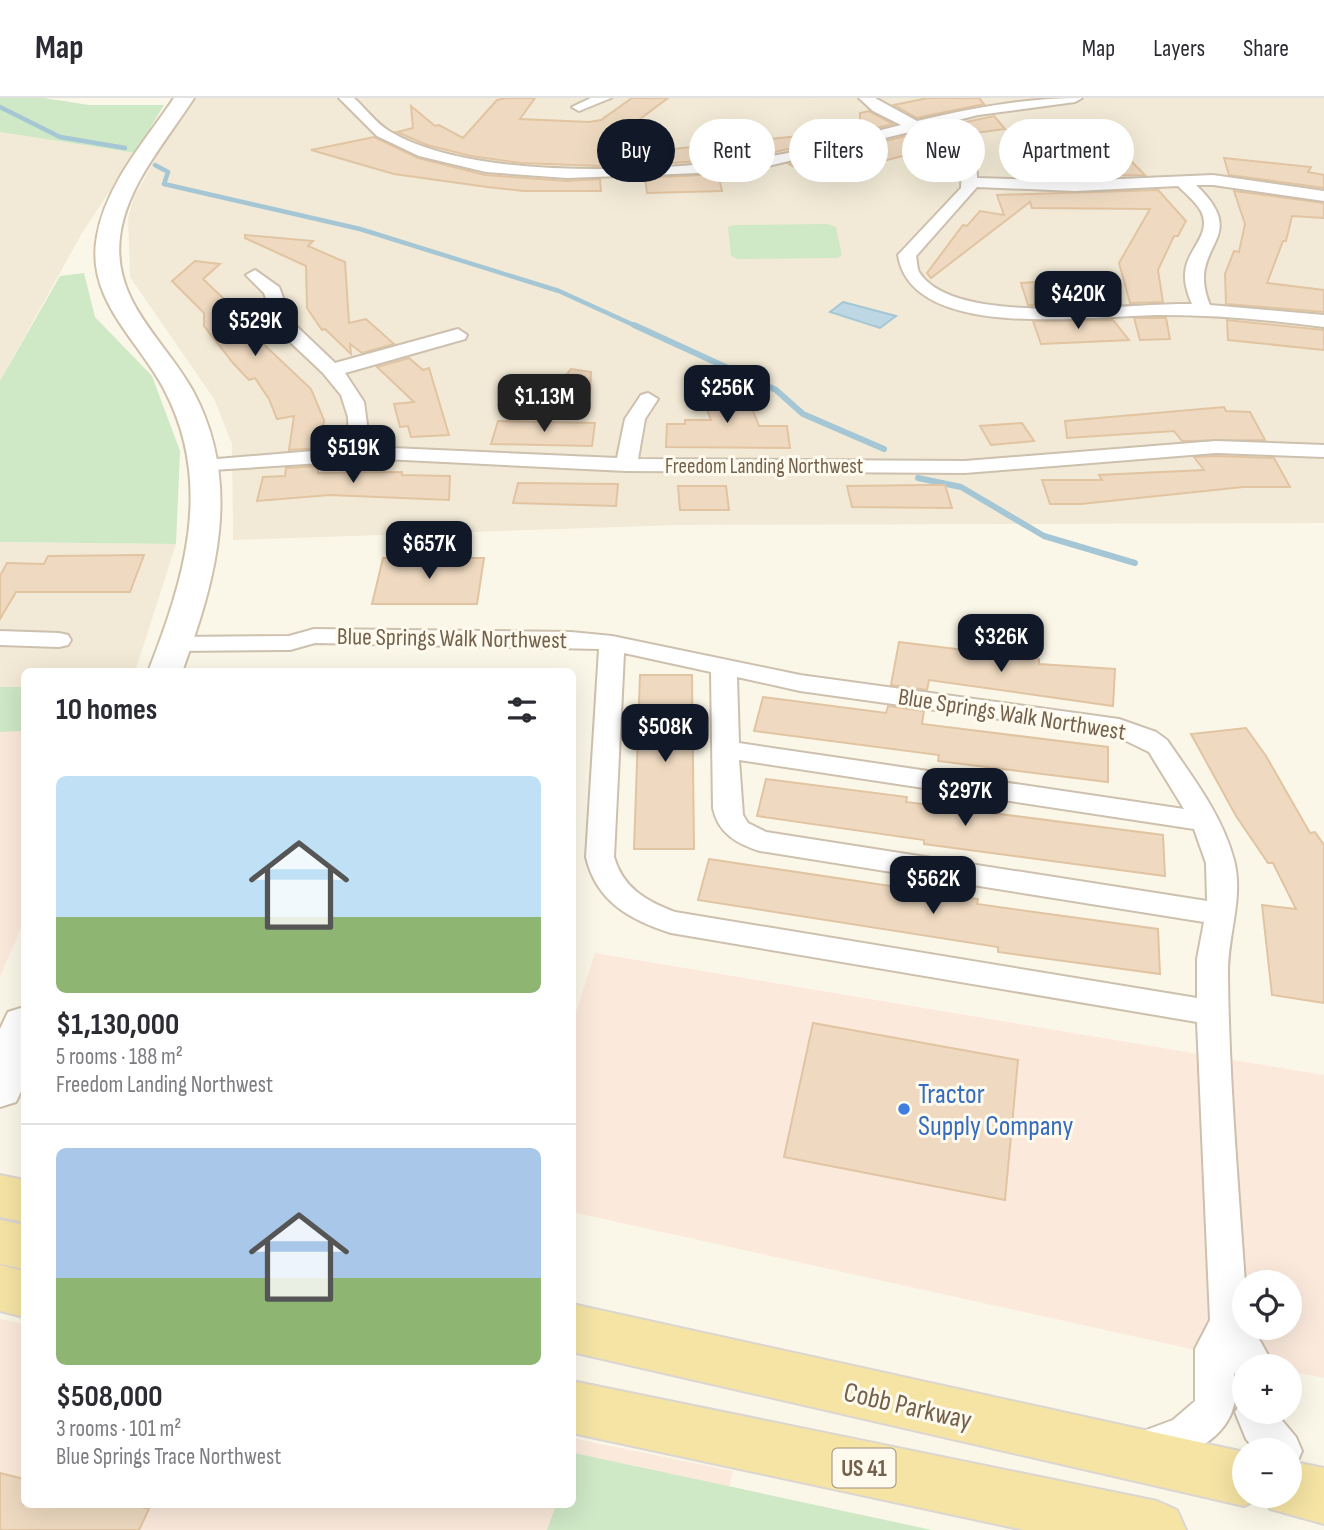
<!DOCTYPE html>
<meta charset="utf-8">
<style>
body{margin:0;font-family:"Sofia Sans Condensed",sans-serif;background:#f2f2f3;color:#2b2b33;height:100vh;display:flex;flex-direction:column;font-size:26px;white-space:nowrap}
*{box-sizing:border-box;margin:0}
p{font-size:23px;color:#7c7c81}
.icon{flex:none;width:38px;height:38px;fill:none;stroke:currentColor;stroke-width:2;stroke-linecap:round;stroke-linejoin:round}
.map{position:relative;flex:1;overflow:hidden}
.sheet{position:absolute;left:21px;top:570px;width:555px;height:840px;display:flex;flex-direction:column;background:#fff;border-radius:10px;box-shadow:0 7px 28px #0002}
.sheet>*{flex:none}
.guide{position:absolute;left:597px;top:21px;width:621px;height:63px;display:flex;gap:14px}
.fabs{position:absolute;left:1232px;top:1172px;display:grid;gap:14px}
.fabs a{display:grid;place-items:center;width:70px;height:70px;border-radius:50%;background:#fff;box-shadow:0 7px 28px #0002;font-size:35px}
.price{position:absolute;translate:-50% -60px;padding:0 16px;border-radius:14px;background:#111827;color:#fff;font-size:23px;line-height:46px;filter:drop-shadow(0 2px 4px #0008)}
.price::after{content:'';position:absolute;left:50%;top:42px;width:21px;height:16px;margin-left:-10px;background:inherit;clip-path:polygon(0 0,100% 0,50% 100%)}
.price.selected{background:#222;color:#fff}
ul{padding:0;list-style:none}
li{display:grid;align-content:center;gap:14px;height:371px;padding:0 35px}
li+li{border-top:2px solid #e1e1e2}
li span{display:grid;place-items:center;height:217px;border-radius:10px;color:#555}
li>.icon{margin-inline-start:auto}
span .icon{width:126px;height:126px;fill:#fffc;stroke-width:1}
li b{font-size:30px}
h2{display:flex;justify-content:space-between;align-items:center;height:84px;padding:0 35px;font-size:30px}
.tag{padding:0 24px;border-radius:32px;background:#fff;box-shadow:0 7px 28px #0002;font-size:24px;line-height:63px}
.tag.selected{background:#111827;color:#fff}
header{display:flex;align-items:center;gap:42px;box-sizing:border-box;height:98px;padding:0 35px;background:#fff;border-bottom:2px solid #e1e1e2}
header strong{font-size:33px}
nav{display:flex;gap:38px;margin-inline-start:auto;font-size:24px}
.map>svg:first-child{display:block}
</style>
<header>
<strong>Map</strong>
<nav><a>Map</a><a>Layers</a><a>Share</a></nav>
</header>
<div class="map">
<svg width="1324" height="1432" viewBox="0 0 1324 1432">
<rect width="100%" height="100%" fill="#fbf7e8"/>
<g fill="#f2ead6">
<path d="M190,0h1134v425l-645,2 -446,15 -1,-96 -18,-45 -84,-122 -2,-59 6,-21z"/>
<path d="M0,34l135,21 -53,80 -82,148z"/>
<path d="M0,444l176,2 -41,128h-111v15h-24z"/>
</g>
<g fill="#fbeadc" fill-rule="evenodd">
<path d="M24,633v189l-24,57v-245z"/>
<path d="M595,855l729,122v303l-34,-7v-4h-18l-700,-155v-187zM1244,1185h46v45h-46z"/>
<path d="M0,1221l24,5v181h548v-67l161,33 -14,59h-719z"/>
</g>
<g fill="#cfe8c6">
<path d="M0,0h44l45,7h75l-29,48 -135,-21z"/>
<path d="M827,126l9,3 6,29 -6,2 -98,1 -7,-3 -3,-29 6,-2z"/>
<path d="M84,175l11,44 57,59 28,75 -4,93 -176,-2v-161l60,-105z"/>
<path d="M0,589h24v44l-24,1z"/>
<path d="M574,1355l358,77h-385l9,-25h16z"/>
</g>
<path fill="#bdd8e4" stroke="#a4c6d5" stroke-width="2" d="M843,204l53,14 -16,12 -50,-16z"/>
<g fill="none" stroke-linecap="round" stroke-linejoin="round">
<g stroke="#a4c6d5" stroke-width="4.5">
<path d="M0,9l60,30 65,11"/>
<path d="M155,67l13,7 -4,12 196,45 199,62 79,36"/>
</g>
<g stroke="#a4c6d5" stroke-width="6">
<path d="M634,227l142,65 27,24 81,35"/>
<path d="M918,380l43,9 83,49 91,27"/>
</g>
</g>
<g fill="#efdac1" stroke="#e1c4a2" stroke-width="2">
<path d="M505,0h30l-15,21 69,3 12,-2 31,-22h36l-69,52 1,16 -79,-3 -50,-7 -44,-11 -30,-13 16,-4 -2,-22 24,20 4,-1 24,13 34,-38z"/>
<path d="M928,0h51l5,6 -67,14 -23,-13z"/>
<path d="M869,13l24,13 -122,29 -22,-12 100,-10v-7l11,-2v-9z"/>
<path d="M994,18l11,13 -52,7 -15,-8z"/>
<path d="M914,36l13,6 -6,1v3l10,5 -116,29 -26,-14z"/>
<path d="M374,39l44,21 67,17 82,6 33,-2 1,12h-77l-37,-4 -93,-13 -83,-24z"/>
<path d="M712,47l3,15 -71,5 -1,-13z"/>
<path d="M1224,60l87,9 -3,5 16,3v13l-95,-13z"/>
<path d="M1130,62l15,15 -124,2 -6,-15z"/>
<path d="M718,76l4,17 -75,2 -2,-15z"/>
<path d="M1158,92l28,31 -8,15h-4l-16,34 5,32 -33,1 -11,-40 31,-54 -118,-1 -2,-6 -99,76 -4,-5 36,-48 4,1 13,-15 24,4 -7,-20z"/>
<path d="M1234,93l90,12v15l-32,-2 -6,25h-3l-16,42 57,7v22l-98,-8 -1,-30 9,-23 5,1 6,-28z"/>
<path d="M245,137l68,6 -5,5 37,16 4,61 17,-4 28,25 -32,9 -12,-9 1,10 -26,-25 -3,1 -15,-22 -1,-42 -61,-28z"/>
<path d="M195,163l25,3 -17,15 22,21 7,-1 2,20 14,-2 9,21 54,51 13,31 -3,28 -32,2 5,-34 -17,3 -8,-20 -14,-21 -6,2 -16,-17 -29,-37v-13l-32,-32z"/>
<path d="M1082,181l20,26h-74l-7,-22z"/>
<path d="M1134,220h32l4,21 -30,1z"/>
<path d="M1113,222l16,20 -88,4 -8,-23z"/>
<path d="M1227,222l97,10v20l-96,-10z"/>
<path d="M409,260l14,12 6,-2 20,67 -38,2 -3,-11 -8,1 -6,-23 20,-2 -37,-35z"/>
<path d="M571,271l20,3 -1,21 -34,-6z"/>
<path d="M744,290l15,38h28l3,22 -124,-1 1,-23h18v-4h26l-11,-29z"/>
<path d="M1224,309l2,4 24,1 15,28 -83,1 -8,-10 -107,7 -2,-17z"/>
<path d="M498,323l97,2 -3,23 -101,-2z"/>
<path d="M1022,325l12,18 -43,4 -11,-19z"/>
<path d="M1216,358l58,2 16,29h-47l-162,17h-31l-8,-24h60l-3,-5 105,-5 -10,-13z"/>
<path d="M318,368v7l84,-1v3l48,1 -1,24 -119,-5 -73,6 6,-24 22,-1 1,-8z"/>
<path d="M518,385l100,1 -2,22 -103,-3z"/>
<path d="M930,387h15l7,23 -100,-1 -5,-21z"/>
<path d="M678,388h48l3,24h-49z"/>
<path d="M144,457l-14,37h-114l-16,27v-43l7,-13 37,1 4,-8z"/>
<path d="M383,460h101l-7,46h-105z"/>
<path d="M899,544l140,17v5l76,5 -2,37 -184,-26 -2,10 -36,-5z"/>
<path d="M640,577h52l2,174h-60z"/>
<path d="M763,599l123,16 2,-7 36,5 -2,13 186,23v35l-170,-21 1,-6 -185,-24z"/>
<path d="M1246,630l20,28 44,77 5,-1 9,13v158l-52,-8 -10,-90 34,4 -23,-46h-5l-32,-47 -45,-82z"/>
<path d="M766,681l141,18 -1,5 257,33 2,41 -241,-32v-4l-167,-24z"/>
<path d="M709,761l269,40 -1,5 181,25 2,45 -162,-22v-5l-300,-47z"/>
<path d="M813,925l205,37 -13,140 -221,-43z"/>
<path d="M0,1375l24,6v26h109l16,4 -10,21h-139z"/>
</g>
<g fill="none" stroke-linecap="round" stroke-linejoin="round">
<g stroke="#cdc0ae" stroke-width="4">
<g id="street">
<path d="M339,0h15c11,10 22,25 35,33 87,52 278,40 377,26 45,-7 90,-21 135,-32l-28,-14 -14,-13h16l42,23c55,-13 108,-23 165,-23l-7,4 -97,13 -48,12c22,10 48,24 47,51l98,3 138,-6 111,16v10l-111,-16h-17c58,56 -12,58 14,120l114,10v12c-53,-7 -107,-12 -160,-12 -64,-1 -252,30 -266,-60l63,-67 1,-23 -18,-20 -30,-14 -146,35 -69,7 -132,5 -81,-6 -67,-16 -42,-20zM1178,88c8,8 17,15 23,25 11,22 -11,36 -15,56 -3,13 1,25 6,37 -61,-2 -237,25 -273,-32 -2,-4 -2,-12 -3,-16l61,-69 98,4z"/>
<path d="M591,0h20l-32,13 -7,-4z"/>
<path d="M255,172l24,17 13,35 43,41 123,-34 9,6 -2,4 -120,34 19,29 6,45 247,11 8,-39 16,-24 7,-2 10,6 -13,20 -7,40 327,2 251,-20 108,4v12l-108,-4 -251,20 -339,-2 -242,-12 -187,12 -3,-5 11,-6 144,-12 -1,-31 -7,-22 -18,-22 -36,-34 -12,-16 -11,-30 -18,-18z"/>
<path d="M314,531l257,3 41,4 188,39 319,44 37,13 11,8c26,38 55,75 67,120 10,39 -7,76 -6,115 1,103 10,206 17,308l-1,45h9l16,29 1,10h-26v15l-7,-2 -3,-8c0,10 3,23 0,33 -10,41 -56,52 -90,64l-14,-5 -6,-14 6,-14 43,-16 22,-19v-52l15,-29 -13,-298 -526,-89c-41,-13 -75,-32 -85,-76l13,-208 -284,-6 -25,7 -114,1 -9,-2 -3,-5 3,-5 9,-2 113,-1zM624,555l87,19 2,136c5,25 24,36 47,43l444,71 -7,37v39l-522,-86c-29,-11 -52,-24 -61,-55zM737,579l63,14 314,44 35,17 35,57 -445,-66zM739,662l455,69 12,34 1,38 -441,-69 -18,-9 -5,-8z"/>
<path d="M0,533l59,2 9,2 3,5 -3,5 -9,2 -59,-2z"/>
<path d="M1244,1300v14h31l21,25 6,14 -6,14 -6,2v-16h-34l-10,-12 -11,-27z"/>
</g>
</g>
<g stroke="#cfc1ac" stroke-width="4">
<g id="secondary">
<path d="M174,0h20c-27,42 -68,88 -74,139 -8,65 45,103 73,154 50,93 23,188 -11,281h-34c36,-92 66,-187 17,-281 -26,-51 -80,-91 -68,-155 9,-52 49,-96 77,-138z"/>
<path d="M24,909v78l-8,17 -16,5v-78l8,-17z"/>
</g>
</g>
<g stroke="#dbd6d1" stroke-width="4">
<g id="primary">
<path d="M0,1077l24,5v42l-24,-5z"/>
<path d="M0,1122l24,5v44l-24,-5z"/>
<path d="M0,1167l24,6v46l-24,-6z"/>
<path d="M572,1206l672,148v44h21l-21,10 -672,-154z"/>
<path d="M572,1283l585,120 20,9 9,20h-162l-452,-97z"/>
<path d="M1290,1363l34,7v56l-54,-15 -5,-13h25z"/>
</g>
</g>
<use href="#street" fill="#fff" fill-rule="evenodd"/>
<use href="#secondary" fill="#fff" fill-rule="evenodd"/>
<use href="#primary" fill="#f5e4a4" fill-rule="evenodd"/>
</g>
<circle fill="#3f7fe0" stroke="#fefaee" stroke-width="2.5" cx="904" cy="1011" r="7"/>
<g text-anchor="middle" stroke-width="6" stroke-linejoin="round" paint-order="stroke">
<g font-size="21" fill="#74614d" stroke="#fefaee">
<text x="764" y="375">Freedom Landing Northwest</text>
</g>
<rect fill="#fefaee" stroke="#9d8f7d" stroke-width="2" x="832.5" y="1350.5" width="63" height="39" rx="5"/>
<g font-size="23" font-weight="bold" fill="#74614d">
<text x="864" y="1378">US 41</text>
</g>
<g font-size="24" fill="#74614d" stroke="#fefaee">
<text transform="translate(452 540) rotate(1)" y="8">Blue Springs Walk Northwest</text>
<text transform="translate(1012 616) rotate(9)" y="8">Blue Springs Walk Northwest</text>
</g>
<g font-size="28" fill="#366cbe" stroke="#fefaee" text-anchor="start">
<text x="918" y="1005">Tractor<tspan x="918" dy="32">Supply Company</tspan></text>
</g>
<g font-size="28" fill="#74614d" stroke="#fefaee">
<text transform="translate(908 1307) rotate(13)" y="10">Cobb Parkway</text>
</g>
</g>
</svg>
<div class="fabs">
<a><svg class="icon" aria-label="locate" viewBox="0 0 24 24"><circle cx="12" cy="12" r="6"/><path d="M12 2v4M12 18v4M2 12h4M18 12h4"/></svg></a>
<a>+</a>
<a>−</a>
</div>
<b class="price" style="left:1078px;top:233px">$420K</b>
<b class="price" style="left:255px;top:260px">$529K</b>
<b class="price" style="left:727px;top:327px">$256K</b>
<b class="price selected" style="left:544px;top:336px">$1.13M</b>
<b class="price" style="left:353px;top:387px">$519K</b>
<b class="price" style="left:429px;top:483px">$657K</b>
<b class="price" style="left:1001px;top:576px">$326K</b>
<b class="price" style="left:665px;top:666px">$508K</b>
<b class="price" style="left:965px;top:730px">$297K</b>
<b class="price" style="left:933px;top:818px">$562K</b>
<div class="guide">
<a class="tag selected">Buy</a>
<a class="tag">Rent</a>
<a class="tag">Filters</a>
<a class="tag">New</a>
<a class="tag">Apartment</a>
</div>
<section class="sheet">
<h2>10 homes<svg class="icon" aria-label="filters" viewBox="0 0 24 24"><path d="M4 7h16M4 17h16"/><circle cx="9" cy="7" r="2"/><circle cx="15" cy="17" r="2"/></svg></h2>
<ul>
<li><span style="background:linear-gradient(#bfe0f5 65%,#8fb573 0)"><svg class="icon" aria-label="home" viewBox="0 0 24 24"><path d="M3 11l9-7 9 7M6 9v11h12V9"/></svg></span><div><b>$1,130,000</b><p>5 rooms · 188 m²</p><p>Freedom Landing Northwest</p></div></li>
<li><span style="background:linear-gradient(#a9c7e8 60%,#8fb573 0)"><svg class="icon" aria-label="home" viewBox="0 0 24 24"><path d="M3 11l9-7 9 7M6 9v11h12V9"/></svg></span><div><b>$508,000</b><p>3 rooms · 101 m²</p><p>Blue Springs Trace Northwest</p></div></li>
</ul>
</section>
</div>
